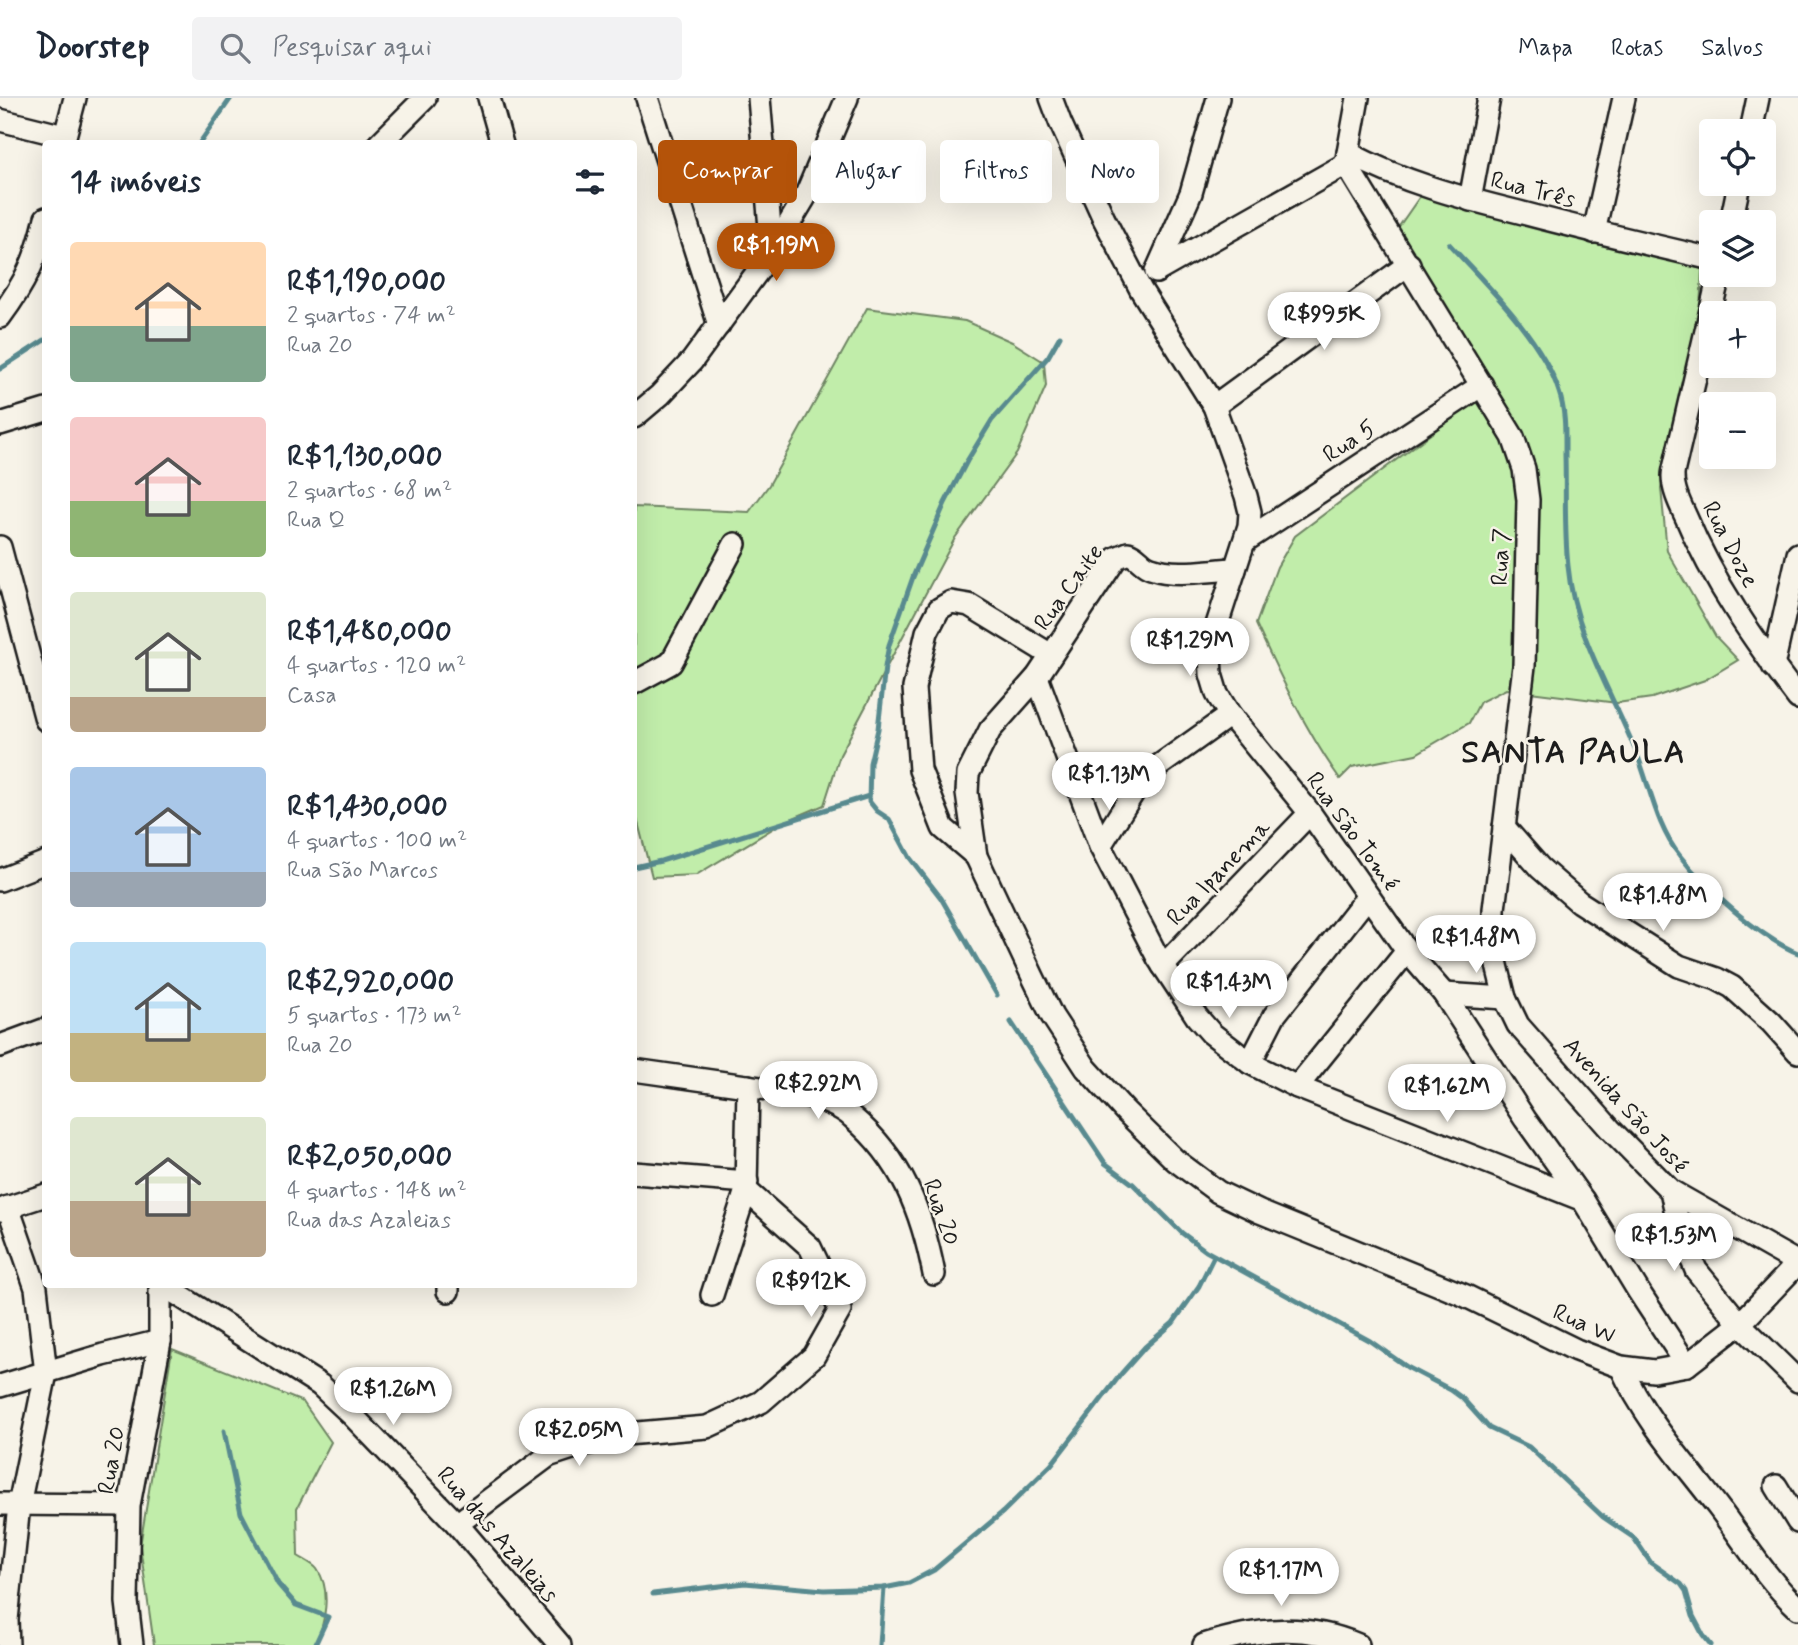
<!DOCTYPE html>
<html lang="pt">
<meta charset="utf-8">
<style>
body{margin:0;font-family:Mynerve,sans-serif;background:#f2f2f3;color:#1f2937;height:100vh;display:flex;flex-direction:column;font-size:26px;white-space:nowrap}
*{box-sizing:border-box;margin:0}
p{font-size:23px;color:#747a83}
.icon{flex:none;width:38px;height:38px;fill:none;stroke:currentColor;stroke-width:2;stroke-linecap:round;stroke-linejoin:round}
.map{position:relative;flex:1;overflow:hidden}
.sheet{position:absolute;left:42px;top:42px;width:595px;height:1148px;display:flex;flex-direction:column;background:#fff;border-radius:7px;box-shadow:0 7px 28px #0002}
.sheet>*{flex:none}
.top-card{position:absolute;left:658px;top:42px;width:665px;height:63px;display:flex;gap:14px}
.controls{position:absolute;left:1699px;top:21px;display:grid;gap:14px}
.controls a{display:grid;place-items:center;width:77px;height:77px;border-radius:7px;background:#fff;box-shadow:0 7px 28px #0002;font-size:35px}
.price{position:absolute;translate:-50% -60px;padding:0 16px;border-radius:24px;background:#fff;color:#222;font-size:23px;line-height:46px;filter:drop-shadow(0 2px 4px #0008)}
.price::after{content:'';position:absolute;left:50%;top:42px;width:21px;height:16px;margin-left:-10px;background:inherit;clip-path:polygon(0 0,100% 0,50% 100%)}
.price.current{background:#b45309;color:#fff}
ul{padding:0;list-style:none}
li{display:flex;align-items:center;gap:21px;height:175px;padding:0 28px}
li span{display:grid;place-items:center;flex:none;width:196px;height:140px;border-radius:7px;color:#555}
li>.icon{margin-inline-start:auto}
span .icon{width:84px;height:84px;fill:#fffc;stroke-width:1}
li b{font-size:30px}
h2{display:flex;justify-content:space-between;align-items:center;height:84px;padding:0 28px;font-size:30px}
.pill{padding:0 24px;border-radius:7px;background:#fff;box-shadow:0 7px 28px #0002;font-size:24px;line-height:63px}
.pill.current{background:#b45309;color:#fff}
header{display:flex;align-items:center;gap:42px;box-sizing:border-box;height:98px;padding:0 35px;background:#fff;border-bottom:2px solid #e0e1e3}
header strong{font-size:33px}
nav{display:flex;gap:38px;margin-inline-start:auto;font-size:24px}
.search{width:490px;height:63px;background:#f2f2f3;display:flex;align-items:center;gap:18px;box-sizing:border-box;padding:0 24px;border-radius:7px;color:#747a83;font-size:26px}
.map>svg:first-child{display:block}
</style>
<header>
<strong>Doorstep</strong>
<div class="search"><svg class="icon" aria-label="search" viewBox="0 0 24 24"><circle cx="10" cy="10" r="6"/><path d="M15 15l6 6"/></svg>Pesquisar aqui</div>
<nav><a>Mapa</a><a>Rotas</a><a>Salvos</a></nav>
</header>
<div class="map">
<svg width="1798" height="1547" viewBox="0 0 1798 1547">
<rect width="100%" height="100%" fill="#f7f3e8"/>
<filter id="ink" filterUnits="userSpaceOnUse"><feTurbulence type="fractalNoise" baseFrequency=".0143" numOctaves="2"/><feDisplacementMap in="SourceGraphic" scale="14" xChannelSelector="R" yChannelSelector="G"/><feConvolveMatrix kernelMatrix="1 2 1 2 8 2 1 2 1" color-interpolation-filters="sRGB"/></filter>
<g filter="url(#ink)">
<g fill="#c1edaa" stroke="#6e8463" stroke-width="2">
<path d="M1423,94l279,77 -3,63 -14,43 -24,113 6,63 49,86 22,23 -33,20 -53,18 -35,5 -111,-14 -26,13 -11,21 -53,31 -64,13 -12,12c-34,-48 -59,-101 -84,-155l21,-57 18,-31 186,-140 -88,-161z"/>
<path d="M867,210l98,13 47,21 32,20 2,24 -29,67 -62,85 -115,217 -16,50 -40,17 -88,53 -44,2 -18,-70v-300l115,5 20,-27z"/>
<path d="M172,1251l131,53 28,40 -34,66 1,48c6,4 15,8 19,13 15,21 8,55 -2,76h-161l-14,-99z"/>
</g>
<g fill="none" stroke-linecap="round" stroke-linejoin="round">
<g stroke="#598a8f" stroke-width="5">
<path d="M199,46l32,-46"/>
<path d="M1449,146c37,40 94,96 110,148 7,20 6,42 6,63 1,37 -1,74 3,111 6,67 44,127 69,188 13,33 20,74 43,102 26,33 79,81 118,97"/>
<path d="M0,271l46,-30"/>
<path d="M634,769l27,-6 208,-65"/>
<path d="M997,897l-56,-97 -31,-40 -21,-39 -12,-8 -8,-10 1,-38 8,-34 7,-62 4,-22 24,-68 32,-74 22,-42 25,-41 56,-63 12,-21"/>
<path d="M1011,924l94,141 28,21 49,49 24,18 164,90 37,26 44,23 11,8 27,30 40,19 74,70 31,21 17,25 30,21 5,7 7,25 10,19 8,10"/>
<path d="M224,1333l17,82 37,71 18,21 32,12 -13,28"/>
<path d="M653,1496l92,-11 79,7 60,-2 25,-5 25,-13 69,-58 48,-47 70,-91 24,-27 28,-24 26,-37 15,-30"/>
<path d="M880,1547l4,-57"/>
</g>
<g stroke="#1c1c1c" stroke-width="26">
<g id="minor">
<path d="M489,0l13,46"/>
<path d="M647,0l72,227"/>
<path d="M759,0l13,154"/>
<path d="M1051,0l9,24 44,97 37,71 73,116 32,90 4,16 -1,14 -35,108 -4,21 1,19 6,20 13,21 80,98 97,138 37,43 81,125 58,81 56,92 48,73"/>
<path d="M0,22l64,16"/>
<path d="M1751,33l7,-33"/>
<path d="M63,46l12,-46"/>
<path d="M379,46l46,-46"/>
<path d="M1348,55c55,29 110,44 171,59 64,17 128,32 193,47"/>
<path d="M1346,66l167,273 11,32 4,31 -4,166 -30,243v44l11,45 13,27 92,104 61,62 9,40 16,39 44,54 58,57"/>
<path d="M1346,66l12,-66"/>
<path d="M1470,102l19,-102"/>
<path d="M1731,124l8,-38"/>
<path d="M1594,134l30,-134"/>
<path d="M1157,173l189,-107"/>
<path d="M1156,174l35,-79 27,-95"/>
<path d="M1719,177l-43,185c-1,5 -3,11 -3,16 0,14 7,28 13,41 27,65 69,125 112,181"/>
<path d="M0,219c26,-35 36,-57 46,-99"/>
<path d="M1214,308l195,-142"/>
<path d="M634,319l26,-22 32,-34 80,-109 33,-55 42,-99"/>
<path d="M0,326l46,-14"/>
<path d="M1245,443l237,-156"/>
<path d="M0,449l46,173"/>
<path d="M1235,471c-26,1 -59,8 -84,-1 -10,-3 -13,-12 -23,-15l-12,5 -79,119 -47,53 -22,44 -1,19 9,63 57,121 19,39 34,52 39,43 50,49 43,32 42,20 206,84 110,54 45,17 33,4 33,-6 53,-41 58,-61"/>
<path d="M1773,568l25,-112"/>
<path d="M1037,579l63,169 58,112 39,59 14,16 39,30 47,24 286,113"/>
<path d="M634,585l37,-20 64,-119"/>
<path d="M1504,729l36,41 39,34 100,64 38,13 15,8 39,35 27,30"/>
<path d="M1100,748l38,-61 12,-13 80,-57"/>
<path d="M976,758l-33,-28 -23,-58 -6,-82 13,-56 12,-23 12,-7 18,3 82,50"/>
<path d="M0,782l46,-18"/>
<path d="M1163,868l147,-153"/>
<path d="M1444,896l61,4"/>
<path d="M0,948l46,-17"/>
<path d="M1250,965l24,-47 94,-120"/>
<path d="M634,972l169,24c17,6 36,11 49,23 50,42 70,95 82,157"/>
<path d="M1297,989l110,-136"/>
<path d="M634,1075l113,9"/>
<path d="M1671,1093l127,72"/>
<path d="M0,1112l46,-15"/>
<path d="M161,1186l159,101 31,29 106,110 103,121"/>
<path d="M448,1193v-7"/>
<path d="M712,1197l34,-105 2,-104"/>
<path d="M1621,1269c24,53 62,94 97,140 26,34 48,72 80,101"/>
<path d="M0,1288l103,-31 57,-14"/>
<path d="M1776,1388l22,36"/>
<path d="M0,1406l129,1"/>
<path d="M457,1426l91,-68 37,-12 41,-10 81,-7 54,-25 53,-46 26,-46 -30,-63 -64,-57"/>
<path d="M8,1547l-1,-25 12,-115 27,-132 -10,-85 -28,-81"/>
<path d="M132,1547l-5,-43 2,-97 31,-164v-57"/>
<path d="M1204,1547c53,-17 103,-22 154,0"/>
</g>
</g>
<use href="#minor" stroke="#f7f3e8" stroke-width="21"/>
</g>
</g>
<g text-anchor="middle" stroke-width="5" stroke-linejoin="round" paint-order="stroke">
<g font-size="24" fill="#1c1c1c" stroke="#f7f3e8">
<text transform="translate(1533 91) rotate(14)" y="8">Rua Três</text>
<text transform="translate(1349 343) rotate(-33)" y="8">Rua 5</text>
<text transform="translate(1731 446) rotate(62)" y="8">Rua Doze</text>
<text transform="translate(1500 459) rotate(-88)" y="8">Rua 7</text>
<text transform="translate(1068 489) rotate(-54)" y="8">Rua Caite</text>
<text transform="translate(1353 733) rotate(54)" y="8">Rua São Tomé</text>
<text transform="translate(1218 774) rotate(-46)" y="8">Rua Ipanema</text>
<text transform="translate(1626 1007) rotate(48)" y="8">Avenida São José</text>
<text transform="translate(942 1114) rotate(71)" y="8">Rua 20</text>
<text transform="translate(1584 1225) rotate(24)" y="8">Rua W</text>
<text transform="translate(111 1362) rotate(-80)" y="8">Rua 20</text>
<text transform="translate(498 1436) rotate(49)" y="8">Rua das Azaleias</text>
</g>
<g font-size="32" font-weight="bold" letter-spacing="2" fill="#1c1c1c" stroke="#f7f3e8">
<text x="1574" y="664">SANTA PAULA</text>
</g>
</g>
</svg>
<div class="controls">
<a><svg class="icon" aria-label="locate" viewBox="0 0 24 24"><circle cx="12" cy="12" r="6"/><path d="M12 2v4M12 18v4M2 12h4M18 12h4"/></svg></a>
<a><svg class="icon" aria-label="layers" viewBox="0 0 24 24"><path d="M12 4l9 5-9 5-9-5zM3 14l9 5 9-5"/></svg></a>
<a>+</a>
<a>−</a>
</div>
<b class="price current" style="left:776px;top:185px">R$1.19M</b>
<b class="price" style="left:1324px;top:254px">R$995K</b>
<b class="price" style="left:1190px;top:580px">R$1.29M</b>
<b class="price" style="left:1109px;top:714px">R$1.13M</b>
<b class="price" style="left:1663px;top:835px">R$1.48M</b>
<b class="price" style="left:1476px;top:877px">R$1.48M</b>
<b class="price" style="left:1229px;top:922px">R$1.43M</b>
<b class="price" style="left:818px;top:1023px">R$2.92M</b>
<b class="price" style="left:1447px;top:1026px">R$1.62M</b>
<b class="price" style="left:1674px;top:1175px">R$1.53M</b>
<b class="price" style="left:811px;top:1221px">R$912K</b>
<b class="price" style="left:393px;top:1329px">R$1.26M</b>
<b class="price" style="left:579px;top:1370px">R$2.05M</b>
<b class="price" style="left:1281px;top:1510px">R$1.17M</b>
<div class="top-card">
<a class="pill current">Comprar</a>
<a class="pill">Alugar</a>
<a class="pill">Filtros</a>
<a class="pill">Novo</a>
</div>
<section class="sheet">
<h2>14 imóveis<svg class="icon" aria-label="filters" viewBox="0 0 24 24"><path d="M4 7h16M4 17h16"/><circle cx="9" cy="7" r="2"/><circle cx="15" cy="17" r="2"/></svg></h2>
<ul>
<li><span style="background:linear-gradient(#ffd9b3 60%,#7fa58c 0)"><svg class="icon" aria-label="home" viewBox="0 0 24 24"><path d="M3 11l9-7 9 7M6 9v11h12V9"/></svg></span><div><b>R$1,190,000</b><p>2 quartos · 74 m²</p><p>Rua 20</p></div></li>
<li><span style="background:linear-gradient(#f6c9c9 60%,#8fb573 0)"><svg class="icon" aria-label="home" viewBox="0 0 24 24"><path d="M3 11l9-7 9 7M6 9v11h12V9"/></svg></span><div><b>R$1,130,000</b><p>2 quartos · 68 m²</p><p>Rua Q</p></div></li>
<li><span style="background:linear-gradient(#dfe7d0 75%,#b9a48a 0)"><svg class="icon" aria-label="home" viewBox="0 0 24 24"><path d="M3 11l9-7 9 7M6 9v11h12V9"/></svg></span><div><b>R$1,480,000</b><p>4 quartos · 120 m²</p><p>Casa</p></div></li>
<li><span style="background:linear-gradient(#a9c7e8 75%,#9aa5b1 0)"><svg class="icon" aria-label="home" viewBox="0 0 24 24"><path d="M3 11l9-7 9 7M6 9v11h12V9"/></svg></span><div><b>R$1,430,000</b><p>4 quartos · 100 m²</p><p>Rua São Marcos</p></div></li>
<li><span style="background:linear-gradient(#bfe0f5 65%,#c2b280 0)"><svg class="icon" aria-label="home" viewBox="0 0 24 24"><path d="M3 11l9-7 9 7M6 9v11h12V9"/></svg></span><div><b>R$2,920,000</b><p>5 quartos · 173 m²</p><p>Rua 20</p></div></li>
<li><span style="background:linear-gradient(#dfe7d0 60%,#b9a48a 0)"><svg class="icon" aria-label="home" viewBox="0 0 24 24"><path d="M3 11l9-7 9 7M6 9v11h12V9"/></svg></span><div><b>R$2,050,000</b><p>4 quartos · 148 m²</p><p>Rua das Azaleias</p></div></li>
</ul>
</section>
</div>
